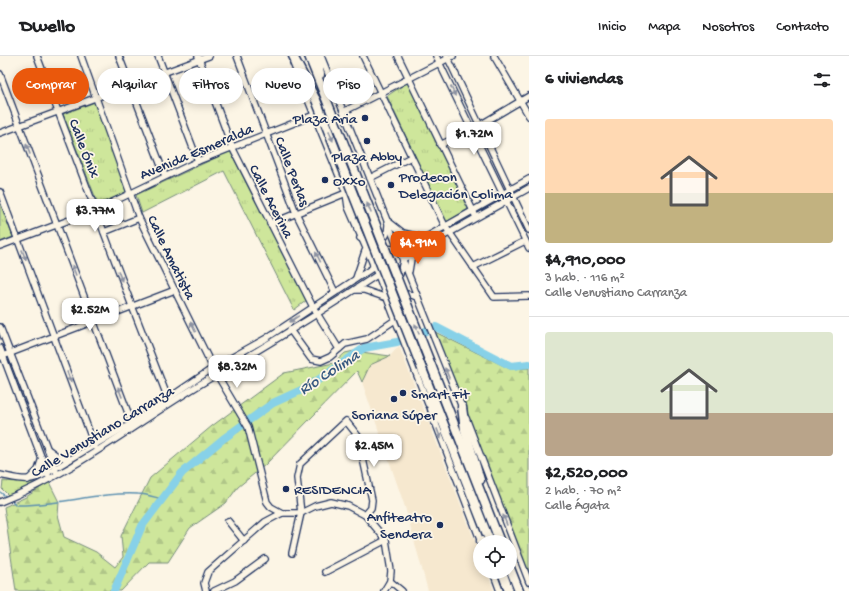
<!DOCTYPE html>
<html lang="es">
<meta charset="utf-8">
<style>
body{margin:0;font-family:"Gochi Hand",sans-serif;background:#f2f2f2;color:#202124;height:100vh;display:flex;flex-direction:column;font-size:15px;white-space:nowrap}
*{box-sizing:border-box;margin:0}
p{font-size:13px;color:#757577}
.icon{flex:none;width:22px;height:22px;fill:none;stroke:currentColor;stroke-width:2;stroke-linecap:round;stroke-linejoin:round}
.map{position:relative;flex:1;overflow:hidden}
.sheet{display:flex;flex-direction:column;background:#fff;width:320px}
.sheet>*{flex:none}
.banner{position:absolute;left:12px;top:12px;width:380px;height:36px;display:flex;gap:8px}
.tools{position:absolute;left:473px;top:479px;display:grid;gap:8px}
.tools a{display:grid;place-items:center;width:44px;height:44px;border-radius:50%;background:#fff;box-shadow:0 2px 10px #0003;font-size:20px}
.price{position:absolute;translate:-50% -34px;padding:0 9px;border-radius:8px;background:#fff;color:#222;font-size:13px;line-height:26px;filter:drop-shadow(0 1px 2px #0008)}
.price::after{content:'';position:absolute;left:50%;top:24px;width:12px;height:9px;margin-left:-6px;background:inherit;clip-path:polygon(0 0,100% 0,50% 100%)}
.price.on{background:#ea580c;color:#fff}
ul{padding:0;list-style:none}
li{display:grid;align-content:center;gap:8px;height:212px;padding:0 16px}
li+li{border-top:1px solid #e0e0e0}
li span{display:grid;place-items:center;height:124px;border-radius:4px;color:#555}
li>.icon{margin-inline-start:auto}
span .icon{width:72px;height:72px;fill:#fffc;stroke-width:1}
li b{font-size:17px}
h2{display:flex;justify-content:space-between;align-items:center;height:48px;padding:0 16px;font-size:17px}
.pill{padding:0 14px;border-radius:18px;background:#fff;box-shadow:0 2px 10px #0003;font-size:14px;line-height:36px}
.pill.on{background:#ea580c;color:#fff}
header{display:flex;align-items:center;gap:24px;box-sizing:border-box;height:56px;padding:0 20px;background:#fff;border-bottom:1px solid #e0e0e0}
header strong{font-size:19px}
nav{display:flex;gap:22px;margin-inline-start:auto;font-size:14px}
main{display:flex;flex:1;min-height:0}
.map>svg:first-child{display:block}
</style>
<header>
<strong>Dwello</strong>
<nav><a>Inicio</a><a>Mapa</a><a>Nosotros</a><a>Contacto</a></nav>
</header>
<main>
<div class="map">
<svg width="529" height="535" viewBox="0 0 529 535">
<defs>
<pattern id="grass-tufts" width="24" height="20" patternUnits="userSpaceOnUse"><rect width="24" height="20" fill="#cee69b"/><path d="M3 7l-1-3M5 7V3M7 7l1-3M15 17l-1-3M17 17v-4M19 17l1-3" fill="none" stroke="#b0c688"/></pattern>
<pattern id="forest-firs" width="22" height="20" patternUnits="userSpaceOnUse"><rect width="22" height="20" fill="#cee69b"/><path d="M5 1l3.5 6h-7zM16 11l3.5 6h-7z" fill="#b0c688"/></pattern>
</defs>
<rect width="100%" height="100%" fill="#fcf5e5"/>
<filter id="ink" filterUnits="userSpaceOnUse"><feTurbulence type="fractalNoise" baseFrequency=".025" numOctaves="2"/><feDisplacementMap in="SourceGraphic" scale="8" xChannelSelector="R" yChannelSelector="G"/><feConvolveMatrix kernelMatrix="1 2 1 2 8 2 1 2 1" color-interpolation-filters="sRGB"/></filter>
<g filter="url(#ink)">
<path fill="#f6e8cf" d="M399,290l81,208v18h7l7,19h-66l-23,-84 -43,-125 8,-17 20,-9z"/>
<g fill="url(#grass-tufts)" stroke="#748a7c">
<path d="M408,26l60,127 -22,13 -59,-126z"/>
<path d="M95,46l33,90 -30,12 -35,-90z"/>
<path d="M230,95l77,149 -13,10 -70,-139 -82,42 -6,-18z"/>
<path d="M0,147l13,34 -13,5z"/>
<path d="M3,425l33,2 -27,13 -7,-7z"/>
</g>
<g fill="url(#forest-firs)" stroke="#748a7c">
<path d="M435,276l75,37 19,-1v205z"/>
<path d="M354,295l36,5 -20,9 -8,17 -5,-11 -92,94 -27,22 -12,16 -36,25 -22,34h-19l-28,29h-105l-12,-84 22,-10 23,-15 10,20 -1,13 6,22 32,15 19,15 8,-10 -2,-21 29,-58 62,-52 72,-53 50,-10 11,-10z"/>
</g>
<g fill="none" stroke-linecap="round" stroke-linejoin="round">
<g stroke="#5c90b1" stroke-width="1.5">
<path d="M0,436l8,6"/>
<path d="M11,444l5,5c41,1 81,-13 122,-11 8,0 16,3 24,5"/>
</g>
<path stroke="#87d1e8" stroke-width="8" d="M114,535l28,-65 40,-53 41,-34 50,-36 35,-16 56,-39 33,-6 39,-15 75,39 18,-2"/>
<g stroke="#1b2f5e" stroke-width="8">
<g id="minor">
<path d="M37,0l95,250 37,95"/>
<path d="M81,0l58,162 74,150 35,59 19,75 4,5 11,6"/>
<path d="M119,0l46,120"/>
<path d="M158,0l40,105"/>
<path d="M198,0l34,91 81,160 26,42"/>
<path d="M237,0l59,157 39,79"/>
<path d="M321,0l142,354"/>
<path d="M363,0l82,170 49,71 35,-1"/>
<path d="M398,0l78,161"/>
<path d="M436,0l93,192"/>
<path d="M447,0l82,174"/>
<path d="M494,0l35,60"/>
<path d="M293,7l53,130 2,14 32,73 48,124"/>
<path d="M0,18l133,352"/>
<path d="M343,56l110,-56"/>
<path d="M480,69l49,-29"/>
<path d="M0,77l209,-77"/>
<path d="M440,89l31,-15"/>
<path d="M370,122l41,-21"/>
<path d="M0,136l95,255"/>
<path d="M389,166l14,11 21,5"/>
<path d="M270,168l76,-31 13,26 -2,10"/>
<path d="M104,176l35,-14"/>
<path d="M360,182c13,9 28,5 28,-13"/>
<path d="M0,190l96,-36 102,-49 116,-46"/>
<path d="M400,196l129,-73"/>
<path d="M403,203l126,-71"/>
<path d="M373,210c-2,-17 15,-21 27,-14"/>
<path d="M473,211l52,-26"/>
<path d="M409,215l2,-12 4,-6"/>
<path d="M356,222l9,-27"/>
<path d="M385,222h6l9,-4 3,-13"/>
<path d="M355,234h9l23,8"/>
<path d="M393,246c6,-10 16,-10 25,-4"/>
<path d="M0,271l56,144"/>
<path d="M290,274l21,29 10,2 9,-4 15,-13 22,-5 28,-19"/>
<path d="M0,292l48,127"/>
<path d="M0,301l175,-67"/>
<path d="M466,362l63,164"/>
<path d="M434,363l47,123"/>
<path d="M49,394l8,6 13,3"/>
<path d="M0,419c20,4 28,8 47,-2l85,-50 81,-55 52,-29 109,-72"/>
<path d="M28,424l10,-10 4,-12"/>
<path d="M0,446c77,-30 143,-85 214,-126 56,-32 110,-66 163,-101"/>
<path d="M228,465l16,20"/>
<path d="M292,497l9,-40 -4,-35 3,-14 46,-43 12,15 14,64 -1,8 -6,7"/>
<path d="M325,516l61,-32"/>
<path d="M493,516l7,19"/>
<path d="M390,525l12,10"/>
<path d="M206,535l-2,-8 4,-11 57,-50 17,-9h19l14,-7 16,-4 17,4 17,9 21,25 5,31 -1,10 -6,10"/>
<path d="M214,535l21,-10 30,-22"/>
</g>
</g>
<g stroke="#1b2f5e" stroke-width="11">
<g id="highway">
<path d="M293,0l23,44"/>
<path d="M309,0l16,40"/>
<path d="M316,0l4,18"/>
<path d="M431,309l69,177"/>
<path d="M422,313l68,173"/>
<path d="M429,341l6,24"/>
<path d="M462,351l3,23 15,50"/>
<path d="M481,485l1,1"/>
<path d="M510,512l9,23"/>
<path d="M502,516l7,19"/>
</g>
</g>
<use href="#minor" stroke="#fcf5e5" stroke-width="5.5"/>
<use href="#highway" stroke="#fcf5e5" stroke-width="8"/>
<g stroke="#1b2f5e" stroke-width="11" stroke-linecap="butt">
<g id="highway-bridge">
<path d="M325,40l106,269"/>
<path d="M316,44l106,269"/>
</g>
</g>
<use href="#highway-bridge" stroke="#fcf5e5" stroke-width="8"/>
</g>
<defs><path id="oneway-solid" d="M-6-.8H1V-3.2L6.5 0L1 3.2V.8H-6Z"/></defs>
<g fill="#8c92a2">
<use href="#oneway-solid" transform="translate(453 35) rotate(65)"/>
<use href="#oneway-solid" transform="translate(331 80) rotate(69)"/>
<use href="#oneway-solid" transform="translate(28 93) rotate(-111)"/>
<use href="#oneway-solid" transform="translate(369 152) rotate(-112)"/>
<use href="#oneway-solid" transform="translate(24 199) rotate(69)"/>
<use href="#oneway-solid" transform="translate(318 201) rotate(-116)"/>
<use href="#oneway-solid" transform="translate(74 214) rotate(-110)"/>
<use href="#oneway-solid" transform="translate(120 220) rotate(70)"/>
<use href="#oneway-solid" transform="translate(294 263) rotate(146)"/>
<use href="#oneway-solid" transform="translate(193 271) rotate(-116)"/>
<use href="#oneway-solid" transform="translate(417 273) rotate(-112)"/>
<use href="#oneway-solid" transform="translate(447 317) rotate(-112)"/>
<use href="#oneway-solid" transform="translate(69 321) rotate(70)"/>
<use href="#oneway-solid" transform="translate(120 336) rotate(-111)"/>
<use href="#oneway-solid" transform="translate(439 378) rotate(69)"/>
<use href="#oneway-solid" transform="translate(505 464) rotate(-111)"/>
</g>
</g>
<g fill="#1b2f5e" stroke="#fcf5e5" stroke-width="1.5">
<circle cx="365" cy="62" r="4"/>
<circle cx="367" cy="85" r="4"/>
<circle cx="325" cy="124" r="4"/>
<circle cx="391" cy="129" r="4"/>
<circle cx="403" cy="337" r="4"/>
<circle cx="394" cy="343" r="4"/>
<circle cx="286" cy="433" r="4"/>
<circle cx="440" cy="469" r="4"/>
</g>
<g text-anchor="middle" stroke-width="3.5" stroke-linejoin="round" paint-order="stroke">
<g font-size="15" fill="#1b2f5e" stroke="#fcf5e5" text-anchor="start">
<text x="357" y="67" text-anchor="end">Plaza Aria</text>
<text x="367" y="105" text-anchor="middle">Plaza Abby</text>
<text x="399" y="125">Prodecon<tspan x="399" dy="17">Delegación Colima</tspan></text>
<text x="333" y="129">Oxxo</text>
<text x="411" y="342">Smart Fit</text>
<text x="394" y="363" text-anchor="middle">Soriana Súper</text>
<text x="294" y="438">RESIDENCIA</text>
<text x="432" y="465" text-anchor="end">Anfiteatro<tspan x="432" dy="17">Sendera</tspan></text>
</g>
<g font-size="15" fill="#1b2f5e" stroke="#fcf5e5">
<text transform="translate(85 92) rotate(69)" y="5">Calle Ónix</text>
<text transform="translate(196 95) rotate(-23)" y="5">Avenida Esmeralda</text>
<text transform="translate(293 115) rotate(69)" y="5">Calle Perlas</text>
<text transform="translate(272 145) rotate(63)" y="5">Calle Acerina</text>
<text transform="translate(172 201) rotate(64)" y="5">Calle Amatista</text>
<text transform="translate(102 375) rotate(-31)" y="5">Calle Venustiano Carranza</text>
</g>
<g font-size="16" font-style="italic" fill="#365880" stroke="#fcf5e5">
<text transform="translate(328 315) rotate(-33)" y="6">Río Colima</text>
</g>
</g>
</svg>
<div class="tools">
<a><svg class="icon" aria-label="locate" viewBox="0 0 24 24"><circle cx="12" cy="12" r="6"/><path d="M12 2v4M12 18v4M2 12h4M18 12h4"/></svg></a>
</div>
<b class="price" style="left:474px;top:100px">$1.72M</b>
<b class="price" style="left:95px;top:177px">$3.77M</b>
<b class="price on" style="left:418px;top:209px">$4.91M</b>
<b class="price" style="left:90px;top:276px">$2.52M</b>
<b class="price" style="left:237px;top:333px">$8.32M</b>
<b class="price" style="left:374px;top:412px">$2.45M</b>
<div class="banner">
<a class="pill on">Comprar</a>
<a class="pill">Alquilar</a>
<a class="pill">Filtros</a>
<a class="pill">Nuevo</a>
<a class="pill">Piso</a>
</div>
</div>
<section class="sheet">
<h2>6 viviendas<svg class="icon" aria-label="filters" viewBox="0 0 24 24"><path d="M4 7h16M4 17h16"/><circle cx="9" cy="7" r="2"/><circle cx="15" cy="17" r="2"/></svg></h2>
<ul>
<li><span style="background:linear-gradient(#ffd9b3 60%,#c2b280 0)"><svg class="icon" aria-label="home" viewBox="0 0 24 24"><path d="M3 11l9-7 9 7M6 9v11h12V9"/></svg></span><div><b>$4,910,000</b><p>3 hab. · 116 m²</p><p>Calle Venustiano Carranza</p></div></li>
<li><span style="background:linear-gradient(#dfe7d0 65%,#b9a48a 0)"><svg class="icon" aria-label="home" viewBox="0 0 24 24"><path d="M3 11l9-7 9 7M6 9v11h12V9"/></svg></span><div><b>$2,520,000</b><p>2 hab. · 70 m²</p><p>Calle Ágata</p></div></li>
</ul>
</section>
</main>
